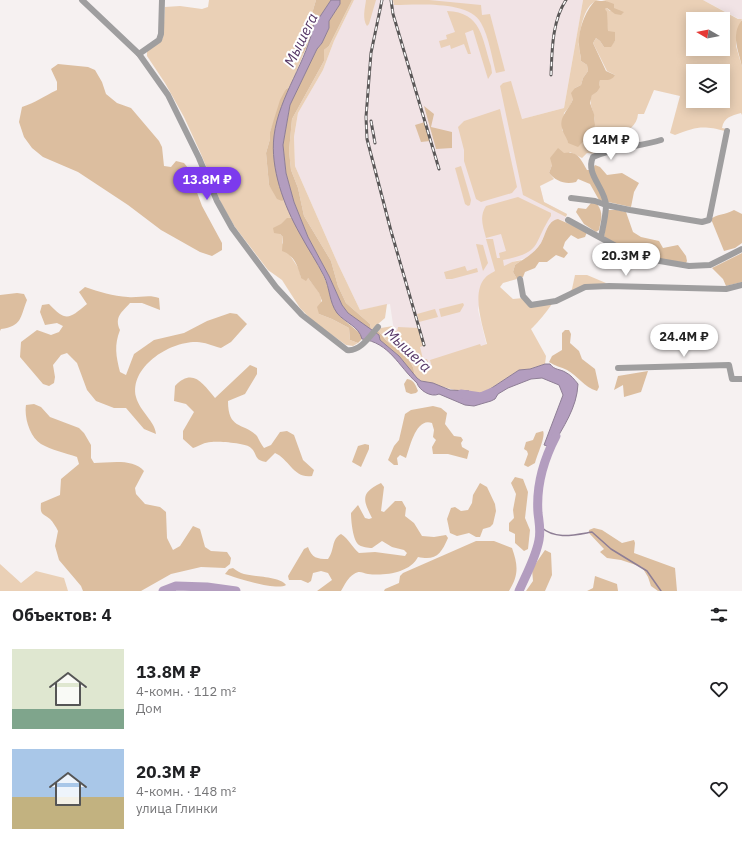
<!DOCTYPE html>
<html lang="ru">
<meta charset="utf-8">
<style>
body{margin:0;font-family:"IBM Plex Sans",sans-serif;background:#f6f6f6;color:#202124;height:100vh;display:flex;flex-direction:column;font-size:15px;white-space:nowrap}
*{box-sizing:border-box;margin:0}
p{font-size:13px;color:#757577}
.icon{flex:none;width:22px;height:22px;fill:none;stroke:currentColor;stroke-width:2;stroke-linecap:round;stroke-linejoin:round}
.map{position:relative;height:591px;overflow:hidden}
.drawer{display:flex;flex-direction:column;background:#fff;flex:1}
.drawer>*{flex:none}
.needle{width:26px;rotate:279deg}
.buttons{position:absolute;left:686px;top:12px;display:grid;gap:8px}
.buttons a{display:grid;place-items:center;width:44px;height:44px;border-radius:0px;background:#fff;box-shadow:0 2px 10px #0003;font-size:20px}
.price{position:absolute;translate:-50% -34px;padding:0 9px;border-radius:14px;background:#fff;color:#222;font-size:13px;line-height:26px;filter:drop-shadow(0 1px 2px #0008)}
.price::after{content:'';position:absolute;left:50%;top:24px;width:12px;height:9px;margin-left:-6px;background:inherit;clip-path:polygon(0 0,100% 0,50% 100%)}
.price.on{background:#7c3aed;color:#fff}
ul{padding:0;list-style:none}
li{display:flex;align-items:center;gap:12px;height:100px;padding:0 12px}
li span{display:grid;place-items:center;flex:none;width:112px;height:80px;border-radius:0px;color:#555}
li>.icon{margin-inline-start:auto}
span .icon{width:48px;height:48px;fill:#fffc;stroke-width:1}
li b{font-size:17px}
h2{display:flex;justify-content:space-between;align-items:center;height:48px;padding:0 12px;font-size:17px}
.map>svg:first-child{display:block}
</style>
<div class="map">
<svg width="742" height="591" viewBox="0 0 742 591">
<rect width="100%" height="100%" fill="#f6f1f1"/>
<g fill="#f1e3e5">
<path d="M354,0h229l-19,108 -42,11 22,83 23,12 -3,7 -6,-2 -9,5 -8,19 -11,14 -18,5 -27,16 -7,32 12,49 -60,10 -36,-38 -4,-27 -30,6 -22,-46 -43,-98 -1,-29 4,-24 25,-43 11,-29z"/>
<path d="M703,0h39v19h-3z"/>
</g>
<g fill="#ead0b6" fill-rule="evenodd">
<path d="M209,0h107l-5,17 -1,10 -9,15v12l3,-1 -14,34 -4,2 -16,43v7l-4,14 3,32 13,16 3,-1 8,18c-11,1 -12,7 -13,16l3,3 -1,6 17,26 2,9h7c12,16 16,16 11,36l13,5 17,9 1,12 8,3 -5,3 -7,-1 -32,-23 -14,-14 -18,-28 -14,-10 -33,-43 -14,-24 -20,-49 -17,-37 -19,-34 -18,-27v-5l16,-13 2,-31 15,-1 22,3 6,-2z"/>
<path d="M352,0h2l-20,41 -11,29 -25,43 -4,24 1,29 43,98 22,46 27,-6 -2,14 -14,12 -1,-6 -24,-21 -8,-17 -7,-25 -27,-45 -6,-28 -7,-18 -2,-19 3,-32 32,-58v-11l5,-4z"/>
<path d="M366,0h10l-7,24 -2,2c-5,-7 -2,-18 -1,-26z"/>
<path d="M393,0h36l52,5 1,10 8,-1 15,57 -9,2c-4,-15 -7,-36 -15,-50 -12,-23 -65,-18 -87,-18z"/>
<path d="M583,0h17c-16,2 -20,29 -21,42 -1,6 2,12 2,19l6,4 1,6 -5,7 -2,7 -6,3 -2,11 -3,7 -6,7 -2,17 5,6 1,7c14,-2 30,-9 26,-27 -2,-10 -5,-11 -2,-22l5,-2 3,-12 15,-5 -8,-4 -14,-28 3,-5 4,3 4,6h6l5,-6 -7,-10 -3,-22 2,-1 3,3 4,-3 -8,-7 -4,-1h101l35,19h4l-6,16v11l6,21v48l-1,-2c-10,3 -17,4 -19,15l5,1 -2,2c-23,-6 -29,-4 -50,4l-5,-2 10,-37 -26,-6 -10,24h-6c-1,12 -10,17 -20,21l2,6 -1,7 -5,1 -6,-8 -6,-1 -3,2 -3,12 -9,-1 -5,5 -12,-6 -18,13 -3,8 5,6 -14,7 4,16 23,12 -1,3 -43,-22 -23,-109 3,-3 8,-2 11,38 42,-11zM693,19h30v30h-30zM693,71h30v30h-30z"/>
<path d="M447,11c35,1 35,28 44,55l1,7 -4,6 -15,-49 -8,3 6,21h-3l-4,-10 -13,5 -1,-4 -9,3 -2,-7 8,-2 -1,-4 9,-3z"/>
<path d="M500,109l17,78 -5,6 -31,9 -5,-3 -12,-38v-11l-6,-23 6,-6z"/>
<path d="M461,166l10,34 -1,5 -2,1 -3,-2 -10,-36z"/>
<path d="M518,197l33,16v3c-19,29 -8,36 -48,44l1,6 8,-4 10,-2 -7,5 -2,7 4,7 -14,4 -3,4 13,12 10,-1 5,7 24,-2c-1,4 -17,23 -21,26l15,27 -1,8 -16,5 -10,1 -35,23 -3,4 -4,1 -15,-6 -41,-11 -7,-6c2,-15 -19,-25 -27,-34 -3,-3 -5,-7 -9,-10l3,-3 12,-2 1,5h3l1,-4 21,1 4,18 -3,1 3,12h4l3,9h2l-2,-8 50,-16 1,2 6,-2c-4,-17 -16,-51 -2,-66 2,-3 7,-5 10,-7l-9,-32h7l4,19h3l-1,-5 7,-2 -5,-17 -15,4c-3,-12 -7,-21 0,-32z"/>
<path d="M476,244l7,1 5,18 -5,8z"/>
<path d="M465,266l2,5 10,-3 1,4 -26,7h-6l-2,-7z"/>
<path d="M575,275h12l19,8 -2,2 -35,8 3,-4z"/>
<path d="M463,303l1,2 -4,7 -19,5 -2,-8z"/>
<path d="M435,309l3,8 -19,5 -2,-8z"/>
<path d="M0,564l21,19 15,-12 28,7 4,13h-68z"/>
</g>
<g fill="#dcbe9f">
<path d="M316,0h15l-12,18 -5,4 -1,9 -9,22 -3,1 -3,-4 8,-18 4,-5 1,-10z"/>
<path d="M340,0h12l-23,46 -5,4v11l-32,58 -3,32 2,19 7,18 6,28 27,45 7,25 8,17 24,21 1,6 -23,-17 -6,-8 -13,-29 -21,-39 -14,-35 -8,-29 -3,-28 7,-40 27,-56 5,-6 7,-15v-7l11,-17z"/>
<path d="M595,1h11l8,3v4l10,4 -3,3 -6,-1 -8,-6 -2,1 2,3 1,19 7,1v9l-4,6h-7l-4,-6 -4,-3 -3,5 13,28 9,4c-3,6 -9,5 -15,5l-1,5 1,2 -3,5 -5,3 -2,8 4,11 1,11 -2,6 -15,16 -10,-4c-1,-6 -5,-9 -6,-15 -3,-12 7,-18 11,-29l-2,-6 4,-5 6,-3 2,-7 5,-7 -1,-6 -6,-4c0,-6 -2,-10 -2,-16 -1,-14 6,-34 16,-44z"/>
<path d="M742,20v47c-3,-16 -12,-32 0,-47z"/>
<path d="M58,64l30,3 7,3 7,12 4,12 11,9 14,5 28,33 3,6 2,19 7,1 5,-6 8,2 4,5 14,38 20,37v7l-10,6 -12,-4 -39,-22 -33,-25 -50,-33 -35,-15 -11,-9 -8,-11 -5,-15 3,-15c13,-4 22,-11 35,-17v-8l-6,-13z"/>
<path d="M290,87l-7,17 -9,32 5,48 6,16 -3,1 -5,-2 -8,-14 -3,-32 4,-14v-7l10,-32 6,-11z"/>
<path d="M424,106l10,8 -3,13 21,5v16l-16,1z"/>
<path d="M425,122l5,19 -9,1 -6,-17z"/>
<path d="M558,148l6,5c14,-3 17,7 23,17h5l3,-5 5,2 7,8 15,-2 17,10 -5,9 -3,15 -32,-7 -9,-16 -12,-5 -2,3c-11,3 -20,-1 -27,-9l3,-8 -2,-7z"/>
<path d="M591,203l6,1c7,9 4,16 2,26l-3,2 -12,-8 -8,-12 2,-4 8,1z"/>
<path d="M608,210h9l9,2 7,20 8,5 18,4 4,7 15,-3 8,11 1,5 -1,2c-29,-4 -60,-8 -82,-27z"/>
<path d="M734,210l8,4v29l-7,5 -11,3 -13,-32c5,-5 15,-4 23,-9z"/>
<path d="M287,218h6c9,21 22,39 31,59 6,12 6,24 13,35 5,9 17,14 24,23l1,4 -4,4 -8,-3 -1,-12 -17,-9 -13,-5 -2,-7 5,-6 -3,-8 -11,-15 -2,3 -5,-3c-3,-12 -7,-23 -19,-27l1,-14 -3,-3 -6,-1 -1,-5 8,-4z"/>
<path d="M558,219l29,13 -2,5 -7,2 -7,-4 -6,7 -2,6 5,5 -4,5 -8,-3 -9,7h-8l-4,6 -10,4 -2,5 -6,2 -4,-7 2,-7c11,-8 18,-10 26,-22 5,-9 6,-22 17,-24z"/>
<path d="M742,253v29l-16,4 -3,-7 -11,-11z"/>
<path d="M85,287c14,5 28,9 43,10 11,1 21,-3 31,1l1,12 -18,-7h-12c-8,9 -16,14 -10,27 -6,15 -4,26 0,42l6,3 8,-21 20,-14 30,-7 23,-12 23,-8 7,1 10,10 -16,18 -10,6c-8,-2 -17,-6 -24,-6 -27,-1 -68,25 -61,55 4,15 19,24 20,37l-12,-5 -18,-21h-12l-18,-7 -9,-11 -10,-27 -10,-10 -6,2 -8,10 2,12 -1,6 -5,3 -6,-2 -23,-27 1,-15 16,-12 14,5 8,-3 4,-6 -6,-3 -12,2 -5,-13 2,-7 7,-1c17,18 20,15 38,0l-8,-12z"/>
<path d="M17,293l7,1 3,6c-7,18 -5,26 -26,29l-1,2v-36z"/>
<path d="M565,330h4l2,4 -1,9 9,8 3,8 13,10 4,18 -2,4c-13,-4 -19,-15 -30,-21 -6,-3 -12,-4 -18,-8l3,-6 10,-6v-17z"/>
<path d="M378,331c4,3 5,7 9,10 8,8 29,19 27,34l-15,-19 -19,-16 -1,-5 -3,-2z"/>
<path d="M250,365l7,3v6l-12,20 -17,7c0,29 15,21 29,35 2,4 4,8 7,12l7,-3 9,-13 7,-1 7,4 9,25 11,10 -2,6c-18,3 -23,-17 -37,-23l-9,9c-13,-2 -8,-8 -15,-14 -4,-5 -33,-7 -40,-6 -6,0 -12,4 -18,6l-10,-9v-8l11,-19 -8,-8 -12,-3 1,-15c18,-19 28,-2 40,12z"/>
<path d="M648,371l-7,21 -17,5 -1,-12 -9,5 4,-14z"/>
<path d="M407,379c7,1 8,5 11,12l-2,2 -5,1 -5,-2 -2,-8z"/>
<path d="M34,404l7,3 9,10 29,11 5,5 7,12v13l3,5c15,0 39,-5 50,8l-9,17 1,6 9,10 15,3 6,5 1,26 6,12 7,-4 13,-20 7,3 5,18 6,4 16,1 4,6 -1,6 -5,4 -24,-1 -30,7 -30,17h-58l-2,-5 -22,-26 -4,-14 3,-15c-2,-4 -5,-9 -8,-12 -8,-6 -10,-4 -9,-16l19,-8 1,-16 18,-15 -2,-7c-11,-4 -26,-7 -36,-13 -11,-7 -17,-26 -15,-39z"/>
<path d="M433,406l8,2 6,5 -2,11 9,12 7,1 2,3 -2,3 1,4 7,4 -2,8 -19,-5h-15l-1,-7 4,-7 -3,-3 1,-7 -2,-7c-16,-6 -22,24 -26,35l-6,-3 -3,3 1,7h-4l-6,-5 6,-14 5,-6 6,-26 6,-4z"/>
<path d="M543,431c3,5 -6,24 -8,32l-7,4 -4,-2 4,-11 -1,-3 -3,-2 2,-7 7,-2 3,-7z"/>
<path d="M365,444l4,1v4l-8,18 -9,-5 6,-16z"/>
<path d="M515,477l8,2 5,13 -3,26 5,12 -2,19 -4,2 -9,-8v-9l-6,-3v-8l5,-5 -1,-8 3,-16 -5,-11z"/>
<path d="M381,483l3,4 -3,24 3,1 11,-11h7l4,7 -1,8 9,7 8,13 12,1 12,-2 2,3c-7,16 -12,23 -30,19 -8,16 -34,19 -50,17 -6,-1 -8,-4 -14,0 -6,3 -10,12 -13,17h-24l15,-11 -4,-7 -7,-2 -8,2 -2,8 -3,2 -7,-3h-12l-1,-4 16,-27 4,-2c4,11 9,12 20,12 7,-9 3,-20 13,-25 8,5 11,13 18,19l16,-1 30,4 2,-3 -3,-3 -12,-3 -10,-6 -10,7c-4,0 -10,-1 -13,-3 -6,-4 -8,-24 -8,-32l7,-8 7,13 4,1 3,-1c-9,-18 -12,-25 9,-35z"/>
<path d="M480,483l7,4 8,17 1,7 -3,13 -3,3 -7,2 -3,8h-4l-7,-4 -12,3 -7,-3 -3,-14 4,-11 4,-1 6,4 7,-1 4,-7 1,-8z"/>
<path d="M594,528l8,2 20,13 12,-3 1,3 -1,10 41,15 2,23h-19l-7,-5 -3,-9 -6,-10 -21,-7 -14,-2 -7,-6 4,-3 -15,-16v-3z"/>
<path d="M476,541h18l18,7c6,17 7,27 -3,43h-125l1,-2 14,-6 1,-7 3,-3z"/>
<path d="M545,550l6,3 1,22 -7,16h-19l7,-10 -1,-12z"/>
<path d="M233,568c3,2 7,5 11,6 11,3 36,2 42,11 -9,6 -50,-7 -61,-11l4,-5z"/>
<path d="M595,576l22,8 1,7h-31l6,-3z"/>
</g>
<path fill="#b39dbf" stroke="#8e7e95" d="M331,0h9v4l-11,17v7l-7,15 -5,6 -27,56 -7,40 3,28 8,29 14,35 21,39 13,29 6,8 31,22 1,5 19,16 18,22 4,3 12,2 17,7 19,1c5,7 10,10 15,2l35,-23 11,-1 15,-5h5c4,6 10,5 15,8 6,3 9,7 13,12 -1,24 -15,43 -26,63l-8,-2 19,-50 -4,-10 -17,-7 -11,1 -23,9 -10,6 -3,5 -4,2 -17,5 -9,-1 -26,-11c-8,4 -20,-4 -22,-11 -19,-17 -27,-40 -55,-44 -3,-13 -17,-16 -25,-26 -8,-11 -7,-25 -13,-37 -7,-14 -16,-27 -24,-42 -16,-28 -30,-66 -26,-98 5,-41 34,-75 40,-114l5,-4z"/>
<g fill="none" stroke-linecap="round" stroke-linejoin="round">
<path stroke="#8e7e95" stroke-width="1.5" d="M541,527c14,13 33,8 51,5l19,17 36,22 14,20"/>
<g stroke="#b39dbf" stroke-width="9">
<path d="M461,394l20,3 12,-5"/>
<path d="M163,591l13,-5 31,1 29,4"/>
<path d="M519,591c7,-16 17,-34 20,-51 2,-10 0,-18 -1,-27 -2,-27 6,-54 18,-77"/>
</g>
<g stroke="#9f9e9f" stroke-width="6">
<path d="M82,0l57,54 29,41 31,63 18,43 15,27 44,59 26,28 45,35c13,2 23,-14 31,-23"/>
<path d="M139,54l20,-14 2,-6 1,-34"/>
<path d="M571,198l24,3 11,4 24,5 72,12 7,-2 18,-89"/>
<path d="M568,220l55,30 11,5 20,5 35,6 21,-1 32,-16"/>
<path d="M601,237c2,-10 5,-22 5,-32 -1,-17 -21,-31 -13,-48 21,-10 46,-10 68,-17"/>
<path d="M520,279l3,17 8,9 25,-4 29,-14 24,-1 117,3 16,-4"/>
<path d="M618,368l111,-3 3,14h10"/>
</g>
<g stroke="#5a5757" stroke-width="3">
<g id="rail">
<path d="M382,0l-11,53 -5,64 1,22 24,92 33,114"/>
<path d="M391,0l2,14 46,155"/>
<path d="M551,75c1,-24 1,-54 15,-75"/>
<path d="M371,121l4,22"/>
</g>
</g>
<use href="#rail" stroke="#fff" stroke-width="1.5" stroke-dasharray="4.5" stroke-linecap="butt"/>
</g>
<g text-anchor="middle" stroke-width="4" stroke-linejoin="round" paint-order="stroke">
<g font-size="15" font-style="italic" fill="#583968" stroke="#fff">
<text transform="translate(301 40) rotate(-64)" y="5">Мышега</text>
<text transform="translate(408 350) rotate(43)" y="5">Мышега</text>
</g>
</g>
</svg>
<div class="buttons">
<a><svg class="needle" viewBox="-14 -14 28 28"><path d="M0-13l5 13h-10z" fill="#e53935"/><path d="M0 13l5-13h-10z" fill="#757577"/></svg></a>
<a><svg class="icon" aria-label="layers" viewBox="0 0 24 24"><path d="M12 4l9 5-9 5-9-5zM3 14l9 5 9-5"/></svg></a>
</div>
<b class="price" style="left:611px;top:161px">14M ₽</b>
<b class="price on" style="left:207px;top:201px">13.8M ₽</b>
<b class="price" style="left:626px;top:277px">20.3M ₽</b>
<b class="price" style="left:684px;top:358px">24.4M ₽</b>
</div>
<section class="drawer">
<h2>Объектов: 4<svg class="icon" aria-label="filters" viewBox="0 0 24 24"><path d="M4 7h16M4 17h16"/><circle cx="9" cy="7" r="2"/><circle cx="15" cy="17" r="2"/></svg></h2>
<ul>
<li><span style="background:linear-gradient(#dfe7d0 75%,#7fa58c 0)"><svg class="icon" aria-label="home" viewBox="0 0 24 24"><path d="M3 11l9-7 9 7M6 9v11h12V9"/></svg></span><div><b>13.8M ₽</b><p>4-комн. · 112 m²</p><p>Дом</p></div><svg class="icon" aria-label="heart" viewBox="0 0 24 24"><path d="M12 20l-8-8c-3-5 5-10 8-4 3-6 11-1 8 4z"/></svg></li>
<li><span style="background:linear-gradient(#a9c7e8 60%,#c2b280 0)"><svg class="icon" aria-label="home" viewBox="0 0 24 24"><path d="M3 11l9-7 9 7M6 9v11h12V9"/></svg></span><div><b>20.3M ₽</b><p>4-комн. · 148 m²</p><p>улица Глинки</p></div><svg class="icon" aria-label="heart" viewBox="0 0 24 24"><path d="M12 20l-8-8c-3-5 5-10 8-4 3-6 11-1 8 4z"/></svg></li>
</ul>
</section>
